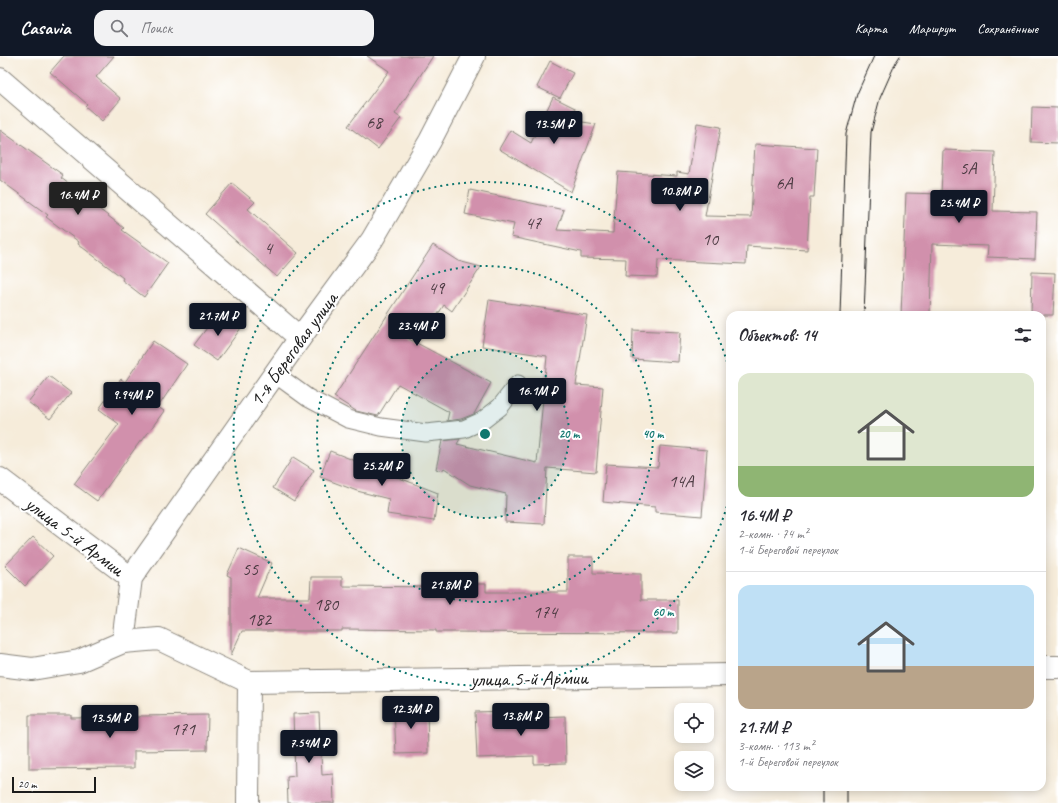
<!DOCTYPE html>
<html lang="ru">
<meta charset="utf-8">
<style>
body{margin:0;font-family:Caveat,sans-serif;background:#f2f2f3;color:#2b2b33;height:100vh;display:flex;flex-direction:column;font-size:15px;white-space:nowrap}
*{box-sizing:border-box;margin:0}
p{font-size:13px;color:#7c7c81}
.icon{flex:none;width:22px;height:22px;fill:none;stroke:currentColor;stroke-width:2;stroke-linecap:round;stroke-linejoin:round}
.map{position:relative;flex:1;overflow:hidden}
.side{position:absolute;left:726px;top:255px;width:320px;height:480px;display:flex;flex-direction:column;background:#fff;border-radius:12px;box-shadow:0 2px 10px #0003}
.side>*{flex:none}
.buttons{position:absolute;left:674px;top:647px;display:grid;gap:8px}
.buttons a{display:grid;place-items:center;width:40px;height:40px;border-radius:8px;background:#fff;box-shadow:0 2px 10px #0003;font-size:20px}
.scale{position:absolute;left:12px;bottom:10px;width:84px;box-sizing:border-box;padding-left:4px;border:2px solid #1c1c1c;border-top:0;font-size:11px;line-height:14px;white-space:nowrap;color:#1c1c1c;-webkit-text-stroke:3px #fff;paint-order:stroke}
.price{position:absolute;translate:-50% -34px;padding:0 9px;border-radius:4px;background:#111827;color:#fff;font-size:13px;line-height:26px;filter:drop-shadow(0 1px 2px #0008)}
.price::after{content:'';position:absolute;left:50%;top:24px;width:12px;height:9px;margin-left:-6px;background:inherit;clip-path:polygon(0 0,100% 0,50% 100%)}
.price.selected{background:#222;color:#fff}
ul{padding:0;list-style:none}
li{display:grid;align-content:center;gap:8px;height:212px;padding:0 12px}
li+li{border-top:1px solid #e1e1e2}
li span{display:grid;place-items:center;height:124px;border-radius:12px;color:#555}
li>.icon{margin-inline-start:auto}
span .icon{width:72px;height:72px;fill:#fffc;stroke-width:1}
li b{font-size:17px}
h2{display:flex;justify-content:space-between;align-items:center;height:48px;padding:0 12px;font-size:17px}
header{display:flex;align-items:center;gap:24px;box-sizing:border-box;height:56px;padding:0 20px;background:#111827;color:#fff}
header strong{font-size:19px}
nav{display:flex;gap:22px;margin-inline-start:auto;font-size:14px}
.search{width:280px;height:36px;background:#f2f2f3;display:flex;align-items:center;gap:10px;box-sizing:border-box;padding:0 14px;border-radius:12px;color:#7c7c81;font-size:15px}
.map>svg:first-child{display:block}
</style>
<header>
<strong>Casavia</strong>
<div class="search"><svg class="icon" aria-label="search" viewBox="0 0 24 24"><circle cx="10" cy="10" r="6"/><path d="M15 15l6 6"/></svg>Поиск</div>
<nav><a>Карта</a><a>Маршрут</a><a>Сохранённые</a></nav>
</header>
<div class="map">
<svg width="1058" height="747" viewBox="0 0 1058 747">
<rect width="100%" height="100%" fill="#fff"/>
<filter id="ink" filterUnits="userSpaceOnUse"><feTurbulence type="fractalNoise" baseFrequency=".025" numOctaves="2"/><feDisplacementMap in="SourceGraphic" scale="8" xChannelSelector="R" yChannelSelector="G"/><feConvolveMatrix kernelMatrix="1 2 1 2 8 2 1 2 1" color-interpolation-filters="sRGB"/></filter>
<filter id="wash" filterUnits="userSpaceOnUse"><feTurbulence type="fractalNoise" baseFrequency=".012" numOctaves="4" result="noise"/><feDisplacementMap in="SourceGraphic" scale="16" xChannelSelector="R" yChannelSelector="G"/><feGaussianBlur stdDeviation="0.9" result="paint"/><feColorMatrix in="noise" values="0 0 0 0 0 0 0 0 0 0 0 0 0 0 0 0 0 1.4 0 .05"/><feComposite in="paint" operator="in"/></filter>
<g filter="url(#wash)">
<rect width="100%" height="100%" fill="#f6ecda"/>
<g id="blocks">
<g fill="#d190ac">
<path d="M64,0h50l-18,21 25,22 -19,22 -17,-15 2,-2 -37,-32z"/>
<path d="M367,0h66l-38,58 6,4 -23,31 -30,-23 41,-55z"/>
<path d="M550,5l23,12 -13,25 -23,-11z"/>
<path d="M553,41l22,11 -6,12 27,4 -25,68 -72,-43 11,-19 21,13z"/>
<path d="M1032,51l26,1v35l-27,-1z"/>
<path d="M697,67l24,4 -16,89 46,1 4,-73 62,4 -3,49h-4l-3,53 -60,-4 -1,18 -88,-4 -1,17 -32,-1 1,-17 -45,-1v-6l-70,-15 3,-13 -49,-10 5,-24 94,20 -7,20 56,3 1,-13 5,1 -5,-3 4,-46 59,4v-4l12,2z"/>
<path d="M0,74l63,45 -2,3 31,23 -1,2 33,25 -2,2 46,33 -24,34 -22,-17 1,-2 -45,-34 1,-2 -33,-25 2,-2 -48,-35z"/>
<path d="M943,94l52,2 -2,59 44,1 -2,47 -48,-2 1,-11 -56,-2 -2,71h-29l5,-122 35,1z"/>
<path d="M232,127l23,19 -7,7 50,44 -21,24 -72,-63z"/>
<path d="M433,189l25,16 23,6 -29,44 -8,-6 -21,32 -23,-3 91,49 -17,31 -13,5 -14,2 2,-9 -51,-28 -20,32 -22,-5 -22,-14z"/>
<path d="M1032,216l23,1 -2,42h-22z"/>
<path d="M489,244l98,15 -11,70 27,2 -7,85 -49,-4 -3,56 -39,-2 1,-28 -36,-9 -26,-17 -2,3 -6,-2 6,-28 18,-2 -3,5 80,19 10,-107 -65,-10z"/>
<path d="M219,256l22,16 -24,33 -23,-16z"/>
<path d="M633,274l47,2 -2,30 -46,-3z"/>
<path d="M153,285l34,23 -29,43 6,4 -22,30 -1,-1 -44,61 -23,-17 45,-60 -20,-15 22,-30 4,3z"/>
<path d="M49,320l22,17 -21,26 -22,-17z"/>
<path d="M660,390l47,4 -5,66 -47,-4v-5l-52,-5 3,-38 52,3z"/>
<path d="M330,395l108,42 -4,28 -47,-7 2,-15 -32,-8 -37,-14z"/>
<path d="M293,401l21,13 -20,31 -21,-13z"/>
<path d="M33,481l20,19 -28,30 -20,-20z"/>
<path d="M239,492l33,15 -15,35h53l1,-21h31v9l94,1v-3h50v8h82v-35h25v16l48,1v26h37v33l-242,-1v-2l-94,-1v2h-100l-11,24v-78l-4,-2z"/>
<path d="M427,651l1,46 -32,1 -2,-46z"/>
<path d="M508,655v7l57,-2 1,47 -32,1v-8l-57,2 -2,-46z"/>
<path d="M319,657l3,62 11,-1 1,29h-46l-1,-26 8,-1 -2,-62z"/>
<path d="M29,659h42v3l69,-1v-1l68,-1 -1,35 -73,1v17l-105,1z"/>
</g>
</g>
</g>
<g filter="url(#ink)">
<use href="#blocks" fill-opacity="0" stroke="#89847b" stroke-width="1"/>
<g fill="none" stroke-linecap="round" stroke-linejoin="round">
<g stroke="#89847b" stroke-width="19">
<path id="service" d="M275,318l33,24 40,21 33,8 45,6 38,-4 18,-8 18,-14 18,-23"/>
</g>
<g stroke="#89847b" stroke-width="24">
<g id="minor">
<path d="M0,23l300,259"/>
<path d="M0,423l131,99"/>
<path d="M123,586l8,-64 169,-240 72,-98 58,-99 44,-85"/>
<path d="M0,609l32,4 47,-8 44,-19 36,-3 90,43 481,-7"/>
<path d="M1042,611h16"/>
<path d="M248,747l1,-121"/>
</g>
</g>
<use href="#service" stroke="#fff" stroke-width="17"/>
<use href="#minor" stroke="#fff" stroke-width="22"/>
<g stroke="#1c1c1c" stroke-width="1">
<path d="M840,259l6,-181 11,-40 17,-38"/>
<path d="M864,259l7,-183 9,-34 16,-36 4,-6"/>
<path d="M823,747v-16"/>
<path d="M847,747v-16"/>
</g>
</g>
</g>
<circle cx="485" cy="378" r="84" fill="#0f766e" fill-opacity=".12"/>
<g fill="none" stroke="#0f766e" stroke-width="2" stroke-dasharray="2 4">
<circle cx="485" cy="378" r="84"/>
<circle cx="485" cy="378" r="168"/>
<path d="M730 439A252 252 0 1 1 730 317"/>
</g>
<g text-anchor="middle" stroke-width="4" stroke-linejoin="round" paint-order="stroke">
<g font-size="18" fill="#493940">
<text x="374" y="72">68</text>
<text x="968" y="118">5А</text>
<text x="784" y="133">6А</text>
<text x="533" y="173">47</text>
<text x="710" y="189">10</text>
<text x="268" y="198">4</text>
<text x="436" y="238">49</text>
<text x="681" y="431">14А</text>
<text x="250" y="519">55</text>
<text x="326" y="554">180</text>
<text x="545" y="562">174</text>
<text x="259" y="569">182</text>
<text x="183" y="679">171</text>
</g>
<g font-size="20" fill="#1c1c1c" stroke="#fff">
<text transform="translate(293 293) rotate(-54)" y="7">1-я Береговая улица</text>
<text transform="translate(75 480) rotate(37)" y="7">улица 5-й Армии</text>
<text transform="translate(529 622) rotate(-1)" y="7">улица 5-й Армии</text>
</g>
</g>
<circle cx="485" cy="378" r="6" fill="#0f766e" stroke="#fff" stroke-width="2"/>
<g font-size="12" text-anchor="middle" font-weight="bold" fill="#0f766e" stroke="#fff" stroke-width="4" stroke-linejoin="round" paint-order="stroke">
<text x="569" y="382">20 m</text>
<text x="653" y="382">40 m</text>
<text x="663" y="560">60 m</text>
</g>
</svg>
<div class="buttons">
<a><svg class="icon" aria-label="locate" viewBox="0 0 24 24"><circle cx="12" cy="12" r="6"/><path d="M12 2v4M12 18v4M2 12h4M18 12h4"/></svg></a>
<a><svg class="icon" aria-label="layers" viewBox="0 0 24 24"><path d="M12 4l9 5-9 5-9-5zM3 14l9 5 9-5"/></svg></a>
</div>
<div class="scale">20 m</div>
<b class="price" style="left:554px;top:89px">13.5M ₽</b>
<b class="price" style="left:680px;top:156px">10.8M ₽</b>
<b class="price selected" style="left:78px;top:160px">16.4M ₽</b>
<b class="price" style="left:959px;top:168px">25.4M ₽</b>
<b class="price" style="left:218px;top:281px">21.7M ₽</b>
<b class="price" style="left:417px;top:291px">23.4M ₽</b>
<b class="price" style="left:537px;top:356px">16.1M ₽</b>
<b class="price" style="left:132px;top:360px">9.94M ₽</b>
<b class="price" style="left:382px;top:431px">25.2M ₽</b>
<b class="price" style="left:450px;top:550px">21.8M ₽</b>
<b class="price" style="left:411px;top:674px">12.3M ₽</b>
<b class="price" style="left:521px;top:681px">13.8M ₽</b>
<b class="price" style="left:110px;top:683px">13.5M ₽</b>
<b class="price" style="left:309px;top:708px">7.54M ₽</b>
<section class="side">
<h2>Объектов: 14<svg class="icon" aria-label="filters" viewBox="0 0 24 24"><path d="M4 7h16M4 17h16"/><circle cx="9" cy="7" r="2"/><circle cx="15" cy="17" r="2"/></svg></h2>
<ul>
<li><span style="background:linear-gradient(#dfe7d0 75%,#8fb573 0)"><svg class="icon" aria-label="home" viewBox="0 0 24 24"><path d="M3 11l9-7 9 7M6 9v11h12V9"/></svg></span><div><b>16.4M ₽</b><p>2-комн. · 74 m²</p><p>1-й Береговой переулок</p></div></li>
<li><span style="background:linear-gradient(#bfe0f5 65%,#b9a48a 0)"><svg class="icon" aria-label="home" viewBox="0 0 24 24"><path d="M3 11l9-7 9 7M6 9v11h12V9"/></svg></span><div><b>21.7M ₽</b><p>3-комн. · 113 m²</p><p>1-й Береговой переулок</p></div></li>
</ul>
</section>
</div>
